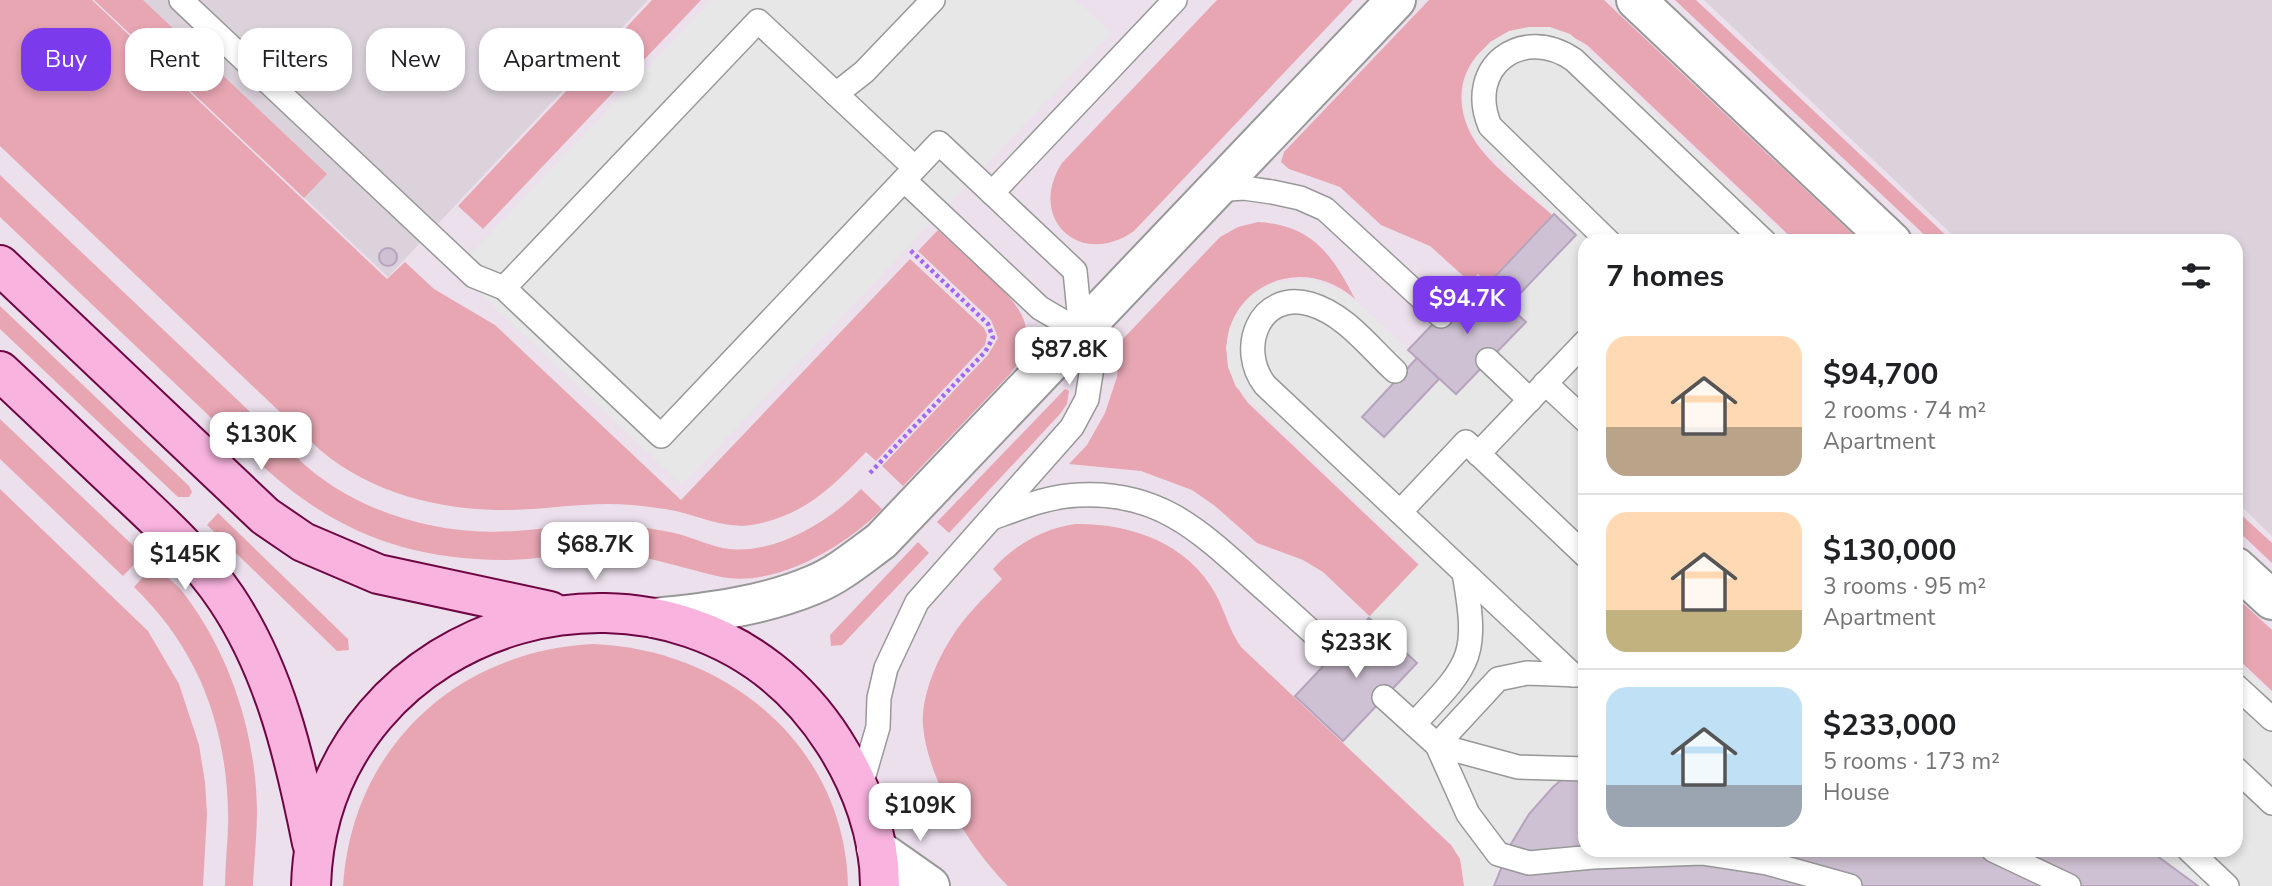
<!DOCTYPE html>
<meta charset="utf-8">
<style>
body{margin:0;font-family:"Nunito Sans",sans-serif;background:#f6f6f6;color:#202124;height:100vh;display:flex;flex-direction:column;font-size:26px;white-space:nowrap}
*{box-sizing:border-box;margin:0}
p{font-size:23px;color:#757577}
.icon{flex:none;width:38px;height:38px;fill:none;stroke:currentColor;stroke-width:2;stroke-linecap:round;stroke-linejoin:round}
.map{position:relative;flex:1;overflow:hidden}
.panel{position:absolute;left:1578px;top:234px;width:665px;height:623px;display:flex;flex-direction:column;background:#fff;border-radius:21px;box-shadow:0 4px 10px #0003}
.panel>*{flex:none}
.banner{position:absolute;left:21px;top:28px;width:665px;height:63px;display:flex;gap:14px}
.price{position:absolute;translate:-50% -60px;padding:0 16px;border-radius:14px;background:#fff;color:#222;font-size:23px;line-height:46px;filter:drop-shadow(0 2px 4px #0008)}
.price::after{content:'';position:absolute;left:50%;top:42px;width:21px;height:16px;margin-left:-10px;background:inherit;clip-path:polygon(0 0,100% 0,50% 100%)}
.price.on{background:#7c3aed;color:#fff}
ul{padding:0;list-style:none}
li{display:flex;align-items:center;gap:21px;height:175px;padding:0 28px}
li+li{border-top:2px solid #e0e0e0}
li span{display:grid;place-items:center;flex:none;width:196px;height:140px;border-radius:21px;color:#555}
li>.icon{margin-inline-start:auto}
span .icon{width:84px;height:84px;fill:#fffc;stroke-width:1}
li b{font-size:30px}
h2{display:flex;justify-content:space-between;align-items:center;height:84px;padding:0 28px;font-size:30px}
.pill{padding:0 24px;border-radius:21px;background:#fff;box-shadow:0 4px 10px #0003;font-size:24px;line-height:63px}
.pill.on{background:#7c3aed;color:#fff}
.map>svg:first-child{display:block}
</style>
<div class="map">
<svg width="2272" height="886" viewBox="0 0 2272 886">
<rect width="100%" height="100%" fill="#ece0ed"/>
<g fill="#dbd2db">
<path d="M96,0h552l-260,277z"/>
<path d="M1704,0h568v536l-35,-34 -1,-260 -277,-1z"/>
</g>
<g fill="#e7a6b2">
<path d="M0,0h92l295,279 18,-17 29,27 61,36 186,175 229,-241 74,69 3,7 -2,10 -109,116 -10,-9c-33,34 -60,62 -109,72 -28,6 -50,-5 -77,-12 -16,-4 -32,-5 -48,-7 -43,-4 -85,5 -128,5 -65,0 -133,-17 -184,-60l-320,-304z"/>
<path d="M94,0h49l184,174 -23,24z"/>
<path d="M652,0h49l-218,229 -25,-23z"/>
<path d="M1217,0h136l-219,231c-53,38 -108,-12 -72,-68z"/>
<path d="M1429,0h175l256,241h-65l-208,-196c-69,-45 -156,15 -115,91 15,28 56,57 80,79l-64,68 -10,-9 -8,8 -40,-36 -49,-21 -41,-38 -51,-18 -8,-7 3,-10z"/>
<path d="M1675,0h21l256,241h-21z"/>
<path d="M0,175l266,252 -22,22 -244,-232z"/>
<path d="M1258,222c54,3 74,32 97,77 -73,-63 -172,22 -107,104l189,179 -15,84 -99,-94 -20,-12 -46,-17 -42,-37 -23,-16 -51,-19 -72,-7 18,-19 18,-32 12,-36 4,-36 99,-104 18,-10z"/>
<path d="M938,230c16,15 32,30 48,44 33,31 59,56 24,100l-107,112 -21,-20 106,-111 10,-17 -7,-18 -73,-69z"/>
<path d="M0,306l189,180 3,6 -3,5h-11l-178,-168z"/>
<path d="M1065,389l4,2 -2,13 -7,10 -111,119 -12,-11z"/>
<path d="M0,419l143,136 -20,21 -123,-117z"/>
<path d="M277,438c15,14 29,30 47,42 53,38 126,56 191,51 30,-2 60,-8 90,-7 23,1 47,4 69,9 19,4 36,14 56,16 46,5 100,-28 131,-60l21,20c-37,38 -110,81 -165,67 -39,-9 -73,-22 -114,-23 -34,-1 -67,7 -100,7 -102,-1 -174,-31 -248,-101z"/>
<path d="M0,489l148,142 31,53 20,61 6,37 2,32 -4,72h-203z"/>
<path d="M2236,510l36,33v20l-35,-33z"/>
<path d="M218,513l130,126 1,11 -12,1 -130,-126z"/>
<path d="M1075,524c53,-1 112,18 140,69 10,18 14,37 26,54l210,198 9,14 4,27h-456c-38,-38 -80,-105 -85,-160 -2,-28 12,-62 27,-86 14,-24 34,-42 52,-61l-9,-10c22,-24 49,-40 82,-45z"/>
<path d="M918,542l11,11 -87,92 -11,1 -1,-11z"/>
<path d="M154,565c10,10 23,19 31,30 46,61 71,140 72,216 0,25 -3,50 -4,75h-28c0,-25 4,-50 3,-75 -2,-88 -31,-163 -94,-224z"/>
<path d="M2236,597l36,33v61l-35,-33z"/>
<path d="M593,644c134,5 252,102 255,242h-505c9,-138 113,-235 250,-242z"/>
</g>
<g fill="#e7e7e7">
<path d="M712,0h364l35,33 -429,452 -226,-215z"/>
<path d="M1529,27h21l20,7 221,207 -205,1v608h650l1,-189 35,34v191h-807l-4,-27 -10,-15 -157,-148 126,-133 -184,-176 -8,-20 -2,-20 4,-20 10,-19 14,-14 18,-11 40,-4 38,17 58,53 70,-74 10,8 65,-68 -79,-79 -9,-20 -2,-20 4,-20 9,-19 14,-15 19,-11z"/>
</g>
<g fill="#cec1d3" stroke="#b7a3be" stroke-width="2">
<path d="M1554,214l22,21 -67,70 -22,-20z"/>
<circle cx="388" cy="257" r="9"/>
<path d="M1478,277l48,45 -70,72 -48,-44z"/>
<path d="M1417,358l22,21 -55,58 -22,-20z"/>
<path d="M1369,618l48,45 -74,78 -48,-45z"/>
<path d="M1586,759v91h563l49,36h-704l17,-42 18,-30 24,-27z"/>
</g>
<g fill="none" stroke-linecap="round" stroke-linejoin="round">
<g stroke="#989898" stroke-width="26">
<g id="lane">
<path d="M181,0l293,276 30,12 157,148 278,-293 136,128 6,61 10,20 1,15 -5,32 -15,28 -155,175 -31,66 -7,30 -1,29 -18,62"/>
<path d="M836,94l28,-22 69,-72"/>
<path d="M904,180l136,128 41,24"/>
<path d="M1215,190l29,-2 28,4 28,6 25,11 116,107"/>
<path d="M992,193l183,-193"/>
<path d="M1609,242l-119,-116c-25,-59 32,-102 84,-66l191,182"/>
<path d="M504,288l254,-267 157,147"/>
<path d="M1488,360l42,40"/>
<path d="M1395,371c-26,-24 -50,-57 -85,-67 -51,-14 -73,45 -45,81l308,290"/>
<path d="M1545,383l41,38"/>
<path d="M1478,454l108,-113"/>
<path d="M1400,512l66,-70 120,114"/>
<path d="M992,518c28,-10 57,-22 87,-23 78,-4 119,34 173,83 28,25 56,50 83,75"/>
<path d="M2236,686l36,33"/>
<path d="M1384,697l53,48 31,69 30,40 31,9 64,-6 109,-4 65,10 83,23"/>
<path d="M1414,724c57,-61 65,-66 50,-151"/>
<path d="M1437,745l61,-66 29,-6 52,2"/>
<path d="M1437,745l81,22 68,2"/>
<path d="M2236,769l36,34"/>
<path d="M1993,850l76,36"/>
<path d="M2189,850l38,36"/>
</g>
</g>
<g stroke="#989898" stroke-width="42">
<g id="street">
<path d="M1636,0l256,242"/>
<path d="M2236,567l36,33"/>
<path d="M654,618c53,-5 109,-12 159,-33 25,-10 46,-28 68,-44l515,-541"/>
<path d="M876,848l54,38"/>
</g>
</g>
<g stroke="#6e0643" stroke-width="42">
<g id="secondary">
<path d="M0,265l265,251 38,26 75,32 172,37"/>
<path d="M0,371c43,40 85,81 128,121 35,33 71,66 98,106 49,73 69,160 86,245"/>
<path d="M311,886c8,-275 375,-376 523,-144 27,42 46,93 46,144"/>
</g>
</g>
<path stroke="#a267f7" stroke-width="4.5" stroke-dasharray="3.5 3.5" stroke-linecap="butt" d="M870,473l115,-121 8,-14 -5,-14 -78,-74"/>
<use href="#lane" stroke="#fff" stroke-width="23"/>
<use href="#street" stroke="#fff" stroke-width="38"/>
<use href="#secondary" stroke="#f8b3df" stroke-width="38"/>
</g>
</svg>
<b class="price on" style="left:1467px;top:336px">$94.7K</b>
<b class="price" style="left:1069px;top:387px">$87.8K</b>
<b class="price" style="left:261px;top:472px">$130K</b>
<b class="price" style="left:595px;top:582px">$68.7K</b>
<b class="price" style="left:185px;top:592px">$145K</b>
<b class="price" style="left:1356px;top:680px">$233K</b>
<b class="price" style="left:920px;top:843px">$109K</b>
<div class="banner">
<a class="pill on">Buy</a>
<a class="pill">Rent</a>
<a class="pill">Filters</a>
<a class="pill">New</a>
<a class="pill">Apartment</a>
</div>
<section class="panel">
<h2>7 homes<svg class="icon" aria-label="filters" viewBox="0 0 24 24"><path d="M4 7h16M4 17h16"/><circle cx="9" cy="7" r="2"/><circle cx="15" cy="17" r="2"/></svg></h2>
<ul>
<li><span style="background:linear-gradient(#ffd9b3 65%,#b9a48a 0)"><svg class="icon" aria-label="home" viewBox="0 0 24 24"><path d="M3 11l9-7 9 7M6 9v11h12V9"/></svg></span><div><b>$94,700</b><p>2 rooms · 74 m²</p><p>Apartment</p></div></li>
<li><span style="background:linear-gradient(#ffd9b3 70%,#c2b280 0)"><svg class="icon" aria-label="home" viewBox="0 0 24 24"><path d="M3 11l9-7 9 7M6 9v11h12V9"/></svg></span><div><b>$130,000</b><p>3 rooms · 95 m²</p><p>Apartment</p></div></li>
<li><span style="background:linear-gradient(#bfe0f5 70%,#9aa5b1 0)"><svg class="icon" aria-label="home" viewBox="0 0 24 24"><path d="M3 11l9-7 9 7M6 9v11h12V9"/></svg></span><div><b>$233,000</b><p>5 rooms · 173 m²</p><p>House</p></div></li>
</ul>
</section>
</div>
